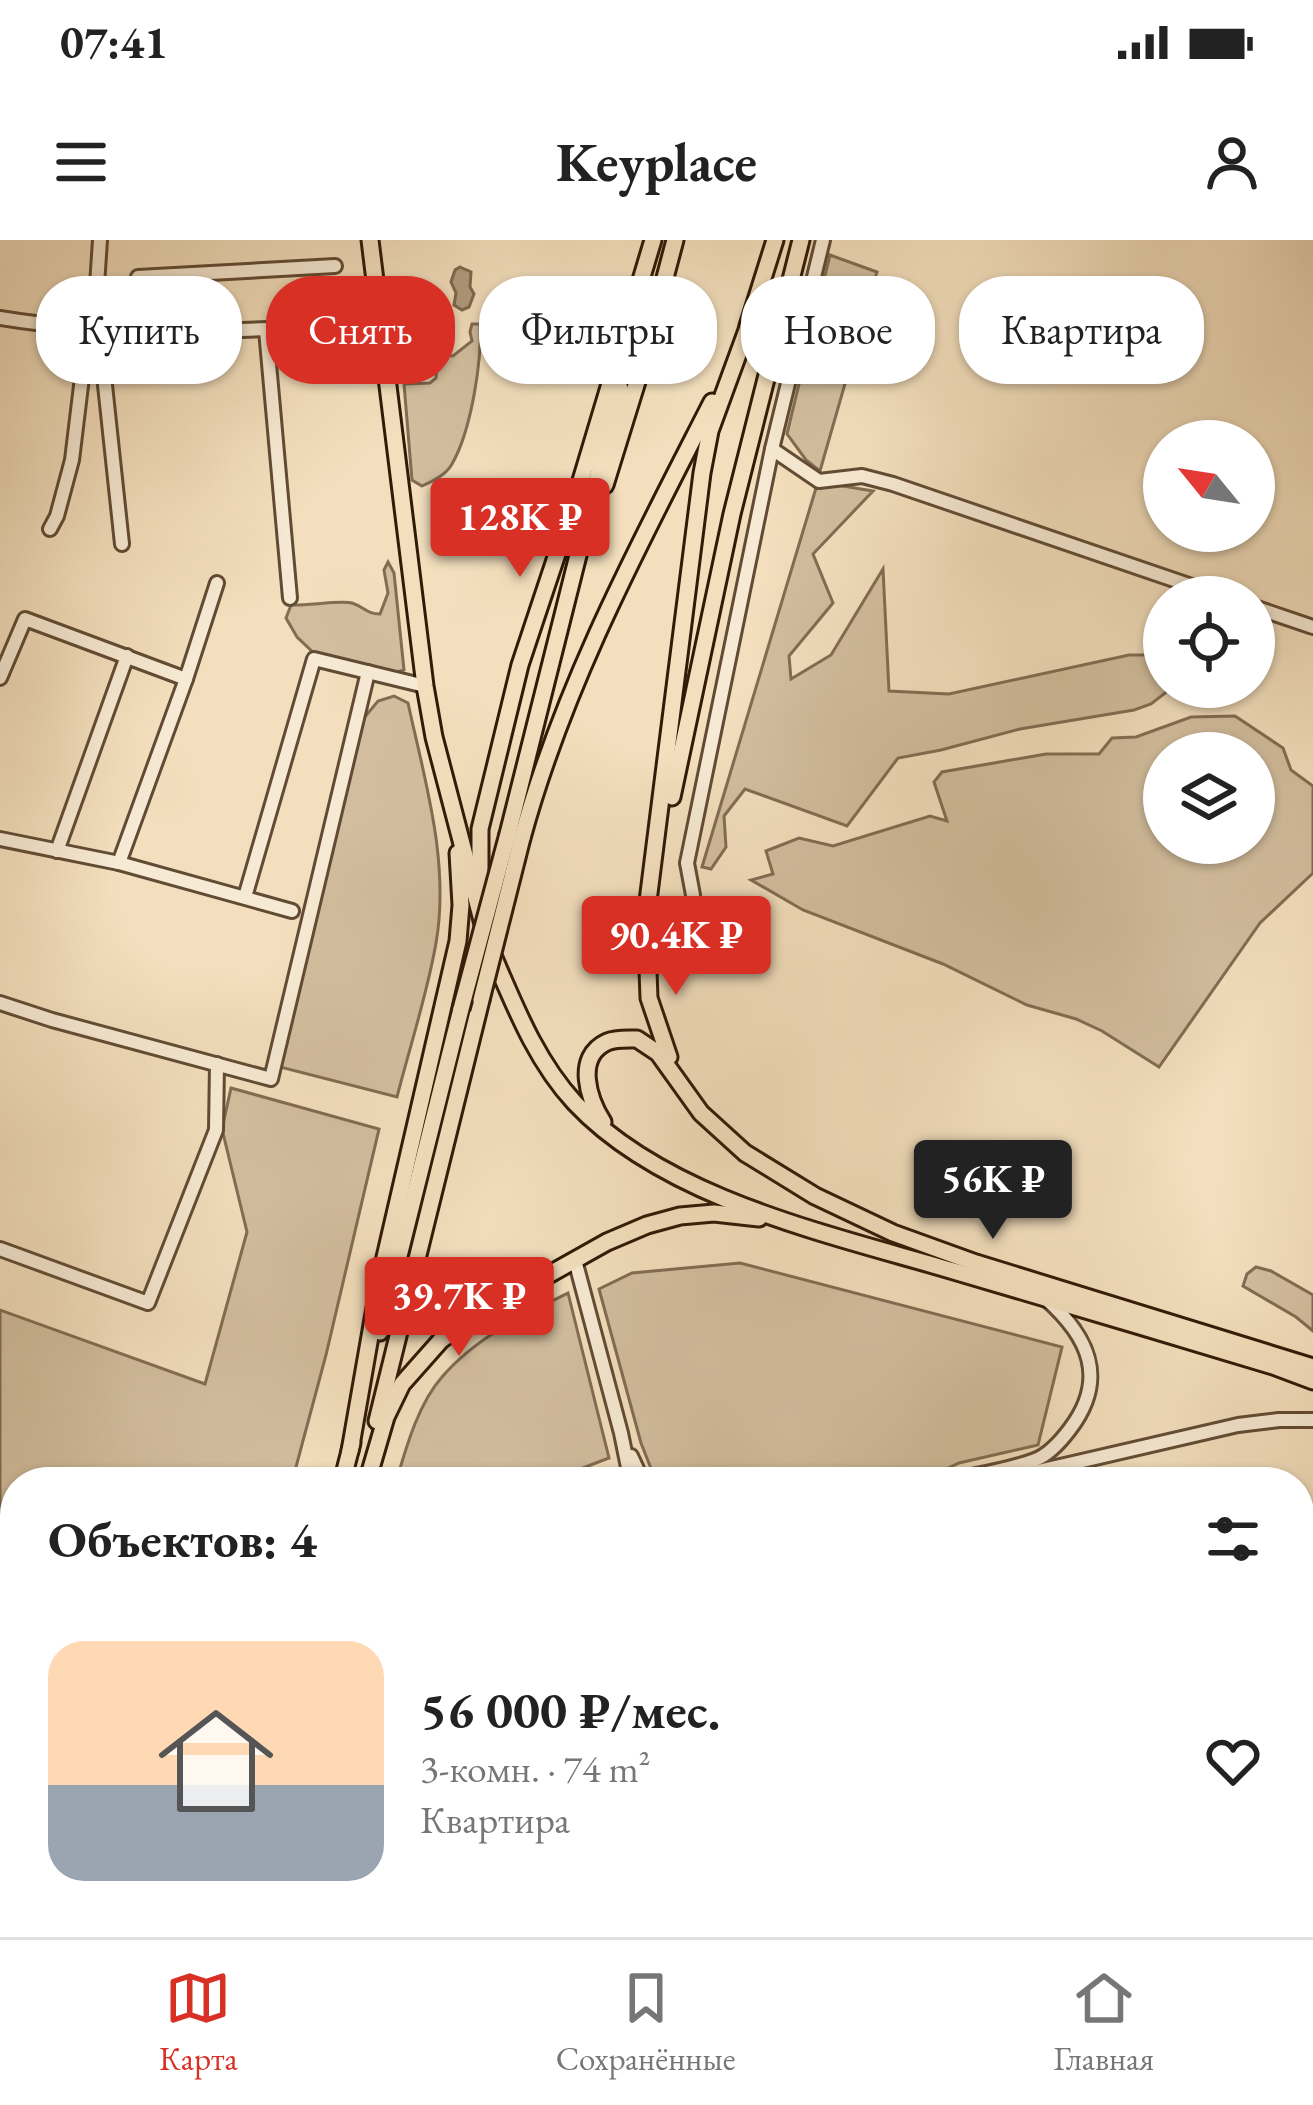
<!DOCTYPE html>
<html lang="ru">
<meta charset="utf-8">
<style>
body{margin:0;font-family:"EB Garamond",serif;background:#f6f6f6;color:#222;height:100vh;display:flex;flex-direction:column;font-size:45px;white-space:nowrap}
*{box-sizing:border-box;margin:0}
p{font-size:39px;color:#767676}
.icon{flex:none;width:66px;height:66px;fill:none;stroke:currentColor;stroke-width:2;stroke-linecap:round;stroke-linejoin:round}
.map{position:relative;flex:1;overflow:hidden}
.panel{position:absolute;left:0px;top:1227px;width:1314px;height:471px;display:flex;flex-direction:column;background:#fff;border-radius:48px 48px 0 0;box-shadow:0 3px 9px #0004}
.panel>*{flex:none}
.top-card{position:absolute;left:36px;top:36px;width:1242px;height:108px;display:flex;gap:24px}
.needle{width:78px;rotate:300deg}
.fabs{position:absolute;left:1143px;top:180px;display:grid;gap:24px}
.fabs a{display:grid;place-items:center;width:132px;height:132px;border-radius:50%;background:#fff;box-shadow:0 3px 9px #0004;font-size:60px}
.price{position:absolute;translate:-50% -102px;padding:0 27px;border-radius:12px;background:#d93025;color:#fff;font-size:39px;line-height:78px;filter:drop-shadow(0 3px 6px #0008)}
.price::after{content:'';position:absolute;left:50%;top:72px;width:36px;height:27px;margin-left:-18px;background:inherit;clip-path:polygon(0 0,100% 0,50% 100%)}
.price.on{background:#222;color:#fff}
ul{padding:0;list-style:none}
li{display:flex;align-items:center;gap:36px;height:300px;padding:0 48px}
li span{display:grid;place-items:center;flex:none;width:336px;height:240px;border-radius:36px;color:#555}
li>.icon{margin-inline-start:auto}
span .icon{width:144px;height:144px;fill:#fffc;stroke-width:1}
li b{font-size:51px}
h2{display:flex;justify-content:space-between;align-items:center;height:144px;padding:0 48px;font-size:51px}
.chip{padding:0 42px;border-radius:48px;background:#fff;box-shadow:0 3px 9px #0004;font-size:42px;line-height:108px}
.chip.on{background:#d93025;color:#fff}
.status{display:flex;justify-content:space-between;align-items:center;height:84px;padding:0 60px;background:#fff;direction:ltr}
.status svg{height:33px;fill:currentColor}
header{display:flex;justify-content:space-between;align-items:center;height:156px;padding:0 48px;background:#fff;font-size:54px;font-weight:700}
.menu{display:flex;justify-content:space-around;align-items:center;height:168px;border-top:3px solid #e0e0e0;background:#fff;font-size:33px;color:#767676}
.menu a{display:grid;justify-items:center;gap:6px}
.menu .on{color:#d93025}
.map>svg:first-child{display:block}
</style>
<div class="status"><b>07:41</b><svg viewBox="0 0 49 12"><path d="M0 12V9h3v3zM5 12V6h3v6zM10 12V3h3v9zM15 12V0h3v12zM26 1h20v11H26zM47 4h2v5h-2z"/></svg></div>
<header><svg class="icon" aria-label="menu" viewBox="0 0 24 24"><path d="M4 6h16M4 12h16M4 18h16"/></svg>Keyplace<svg class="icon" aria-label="person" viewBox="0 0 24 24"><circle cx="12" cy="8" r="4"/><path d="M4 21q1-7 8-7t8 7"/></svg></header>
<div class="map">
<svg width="1313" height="1697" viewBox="0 0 1313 1697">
<rect width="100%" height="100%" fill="#f3dfbd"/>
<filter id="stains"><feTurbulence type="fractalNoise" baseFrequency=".00167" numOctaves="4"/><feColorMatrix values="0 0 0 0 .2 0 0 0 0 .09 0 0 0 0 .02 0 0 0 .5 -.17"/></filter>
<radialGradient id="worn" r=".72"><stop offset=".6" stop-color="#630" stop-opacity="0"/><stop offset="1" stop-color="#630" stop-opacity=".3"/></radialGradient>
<g fill="#d2be9e" stroke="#826c52" stroke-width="3" fill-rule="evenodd">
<path d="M830,15l47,17 -57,199 -14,-11 -19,-26z"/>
<path d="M472,84h8c2,38 -9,107 -28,140 -6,11 -19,17 -30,22l-10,-6 -8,-96 26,-1 6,-5 1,-18 7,-5 9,1 19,-15 -2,-9z"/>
<path d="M825,243l48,8 -60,63 20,49 -44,53 2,23 40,-24 52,-86 6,122 60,3 180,-39h22l13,6v26h9l-22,17 -17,6 -114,19 -79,21 -43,8 -51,68 -102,-37 -21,27 2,31 -15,22 -9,-2 114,-379z"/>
<path d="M388,322l6,11 10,97 -25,7 -62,-21 -20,-19 -11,-19 5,-13c15,1 50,-5 61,-2 12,4 15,11 28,11l8,-21 -4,-23z"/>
<path d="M394,456l14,7c17,78 42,160 28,240 -9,52 -26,103 -39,154l-117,-30 84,-349 14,-17z"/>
<path d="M1235,476l48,32 8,22 22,16v87l-53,50 -101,144 -57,-36 -26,-12 -49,-14 -84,-41 -140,-54 -52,-30 22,-6 -7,-23 33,-13 34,8 97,-30 17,5 -13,-39 8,-10 104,-18h53l13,-16 24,-1 55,-20zM1164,513h90v90h-90z"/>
<path d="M231,848l148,41 -53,226 -34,127h-277v356l-15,-4v-524l205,74 42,-152 -25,-103z"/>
<path d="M740,1023l322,84 -24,98 -79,18 -23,11 -38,8h-237l-9,-11 -11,-28 -42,-154 33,-16z"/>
<path d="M1256,1027l15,4 42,24v36l-17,-14 -53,-31 4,-12z"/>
<path d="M568,1053l41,165 -63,24h-150c10,-34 22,-78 46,-105 33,-39 81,-62 126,-84z"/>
<path d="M1299,1536l14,9v152h-41l-4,-14h31z"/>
</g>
<g fill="#b19c7f" stroke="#7e684f" stroke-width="3">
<path d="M460,27l11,5 -1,15 4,7 -5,13 -7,3 -8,-5 2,-12 -5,-11 4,-12z"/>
<path d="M1313,1393v142l-14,-11v-124z"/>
</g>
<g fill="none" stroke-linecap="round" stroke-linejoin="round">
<g stroke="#624b34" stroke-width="18">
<g id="minor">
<path d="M138,37l197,-11"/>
<path d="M0,78c114,19 229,14 343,7"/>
<path d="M99,89l23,215"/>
<path d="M266,90l24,268"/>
<path d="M772,209l47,32 43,-5 31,8 331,113"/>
<path d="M50,289l7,-13 15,-56 16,-132 9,-43 3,-45"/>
<path d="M1254,367l59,20"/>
<path d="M0,438l25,-59 161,60"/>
<path d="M0,599l119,24 173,48"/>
<path d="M57,611l70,-195"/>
<path d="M119,623l67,-184 31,-96"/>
<path d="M693,655l-6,-32 85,-414 51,-209"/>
<path d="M245,657l69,-238 111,27"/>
<path d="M0,763l52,17 219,59 97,-407"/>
<path d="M0,1009l148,54 68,-173 1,-66"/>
<path d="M575,1020l46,173 10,49"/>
<path d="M631,1216l12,26"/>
<path d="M943,1242c30,-7 63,-11 92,-22 13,-5 26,-19 35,-31 38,-50 19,-92 -24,-130"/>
<path d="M991,1242l247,-57 41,-5h34"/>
<path d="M1299,1343l14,-1"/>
<path d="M0,1605l15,4"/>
<path d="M292,1683l54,14"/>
<path d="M841,1683l9,14"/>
<path d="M504,1697l35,-14"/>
</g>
</g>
<g stroke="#311a06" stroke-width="21">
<g id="major">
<path d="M370,0l55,446 9,51 50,191"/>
<path d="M748,86l27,-86"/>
<path d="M605,245l35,-113 35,-132"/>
<path d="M672,557l60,-283 69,-274"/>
<path d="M508,594l112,-446"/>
<path d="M522,598c42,-154 118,-295 190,-436"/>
<path d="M480,644v-55l40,-164 57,-171 76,-254"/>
<path d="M491,711c23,53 44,109 84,152 91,97 258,132 382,169 105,31 211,62 316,94l40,15"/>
<path d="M669,817l-20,-59 -3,-81 56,-444 8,-42 41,-112"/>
<path d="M603,882c-14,-22 -29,-65 4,-80 9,-4 20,-3 30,-3l21,14 43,60 44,40 70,43 78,37 83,30 337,104"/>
<path d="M380,1092l81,-323"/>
<path d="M377,1181l104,-421"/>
<path d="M350,1211l30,-172 78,-338 3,-36 -3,-52"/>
<path d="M342,1242l10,-39"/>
<path d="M367,1242l19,-65 16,-33 39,-44 34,-24 132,-74 40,-17 33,-9 34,-3 45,5"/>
<path d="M228,1697l4,-14"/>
<path d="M245,1697l3,-14"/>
</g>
</g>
<use href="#minor" stroke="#f7ead4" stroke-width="12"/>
<use href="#major" stroke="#f3dfbd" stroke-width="15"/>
<g stroke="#311a06" stroke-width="21" stroke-linecap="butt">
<g id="major-bridge">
<path d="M481,760l41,-162"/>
<path d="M461,769l47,-175"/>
</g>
</g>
<use href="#major-bridge" stroke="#f3dfbd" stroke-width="15"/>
</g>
<rect width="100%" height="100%" filter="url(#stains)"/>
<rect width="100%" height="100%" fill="url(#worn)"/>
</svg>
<div class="fabs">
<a><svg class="needle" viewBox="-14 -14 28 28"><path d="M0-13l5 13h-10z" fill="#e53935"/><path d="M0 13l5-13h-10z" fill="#767676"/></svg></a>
<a><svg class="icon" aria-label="locate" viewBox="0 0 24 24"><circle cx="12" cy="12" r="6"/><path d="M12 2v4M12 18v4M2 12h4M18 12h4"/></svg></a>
<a><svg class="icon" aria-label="layers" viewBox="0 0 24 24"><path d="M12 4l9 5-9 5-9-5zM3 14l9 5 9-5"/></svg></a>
</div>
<b class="price" style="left:520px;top:340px">128K ₽</b>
<b class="price" style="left:676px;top:758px">90.4K ₽</b>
<b class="price on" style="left:993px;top:1002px">56K ₽</b>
<b class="price" style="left:459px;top:1119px">39.7K ₽</b>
<div class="top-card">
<a class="chip">Купить</a>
<a class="chip on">Снять</a>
<a class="chip">Фильтры</a>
<a class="chip">Новое</a>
<a class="chip">Квартира</a>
</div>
<section class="panel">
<h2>Объектов: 4<svg class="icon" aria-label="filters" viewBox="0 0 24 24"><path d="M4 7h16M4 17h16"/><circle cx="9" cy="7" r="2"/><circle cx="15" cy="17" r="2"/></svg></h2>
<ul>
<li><span style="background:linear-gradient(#ffd9b3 60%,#9aa5b1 0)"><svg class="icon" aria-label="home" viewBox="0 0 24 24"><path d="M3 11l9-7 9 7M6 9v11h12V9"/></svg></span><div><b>56 000 ₽/мес.</b><p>3-комн. · 74 m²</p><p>Квартира</p></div><svg class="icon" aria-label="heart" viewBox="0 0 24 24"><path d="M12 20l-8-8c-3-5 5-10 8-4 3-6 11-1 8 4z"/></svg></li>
</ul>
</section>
</div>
<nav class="menu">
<a class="on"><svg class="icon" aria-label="map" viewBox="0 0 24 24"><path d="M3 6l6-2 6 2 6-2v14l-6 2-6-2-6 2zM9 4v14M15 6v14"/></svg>Карта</a>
<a><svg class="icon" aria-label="saved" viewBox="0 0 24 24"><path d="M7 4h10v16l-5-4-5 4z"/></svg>Сохранённые</a>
<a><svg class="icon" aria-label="home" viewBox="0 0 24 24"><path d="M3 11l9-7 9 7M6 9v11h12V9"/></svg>Главная</a>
</nav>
